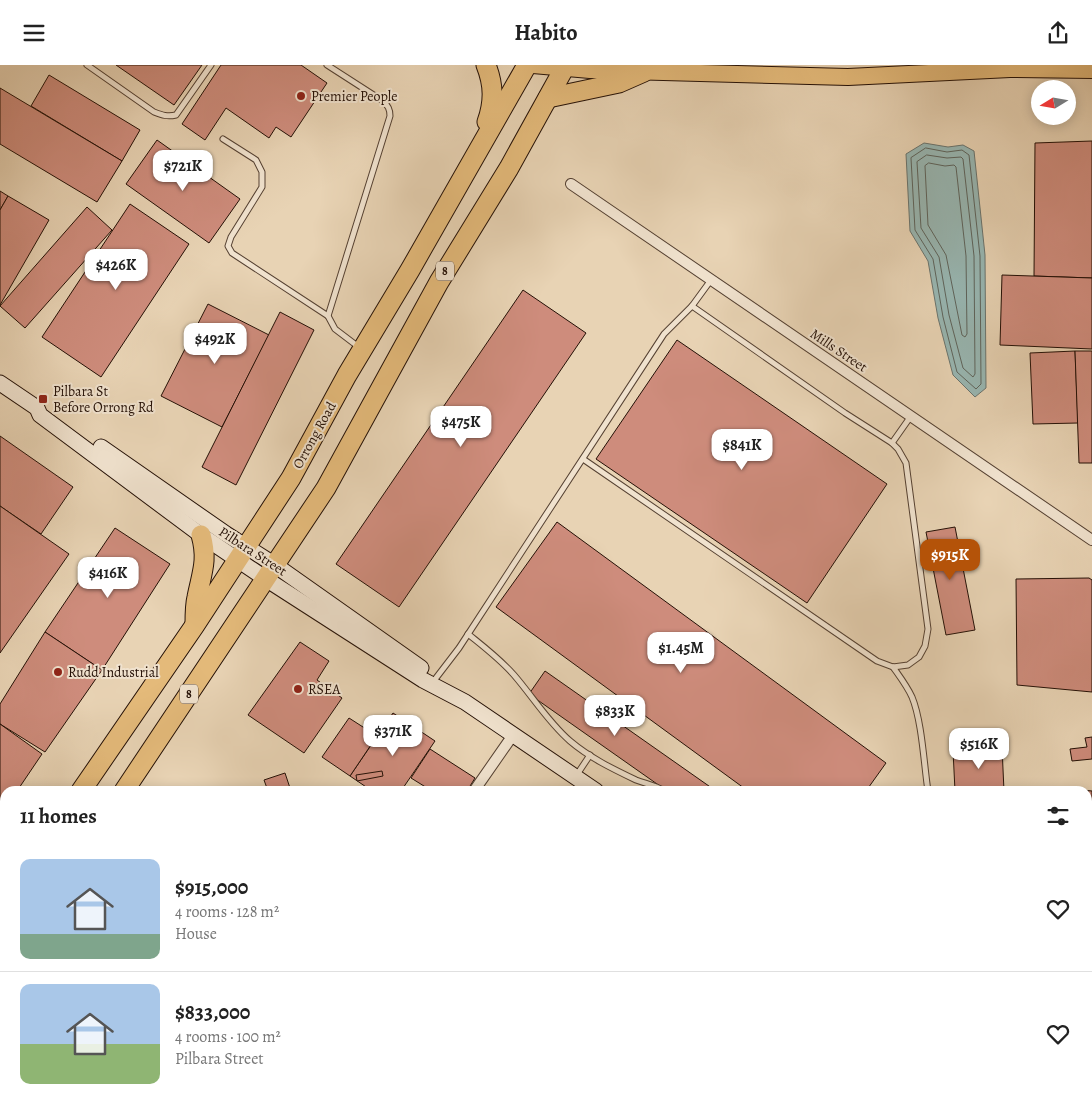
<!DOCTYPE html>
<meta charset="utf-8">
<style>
body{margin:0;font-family:Alegreya,serif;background:#f2f2f2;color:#222;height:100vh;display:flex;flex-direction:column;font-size:19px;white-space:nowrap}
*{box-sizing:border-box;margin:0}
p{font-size:16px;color:#767676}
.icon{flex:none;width:28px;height:28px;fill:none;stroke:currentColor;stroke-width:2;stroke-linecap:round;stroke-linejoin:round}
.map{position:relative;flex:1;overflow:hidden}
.side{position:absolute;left:0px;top:721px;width:1092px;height:321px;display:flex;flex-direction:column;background:#fff;border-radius:15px 15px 0 0;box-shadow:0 2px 12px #0003}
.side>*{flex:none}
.needle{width:32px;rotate:259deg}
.tools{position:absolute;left:1031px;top:15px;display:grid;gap:10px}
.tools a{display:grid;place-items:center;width:45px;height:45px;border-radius:50%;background:#fff;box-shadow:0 2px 12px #0003;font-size:25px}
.price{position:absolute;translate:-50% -42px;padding:0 11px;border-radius:10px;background:#fff;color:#222;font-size:16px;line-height:32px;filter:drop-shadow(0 1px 2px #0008)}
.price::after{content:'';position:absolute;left:50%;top:30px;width:15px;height:11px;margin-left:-8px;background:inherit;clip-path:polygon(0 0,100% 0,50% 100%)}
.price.on{background:#b45309;color:#fff}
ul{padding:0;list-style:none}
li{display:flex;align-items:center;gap:15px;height:125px;padding:0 20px}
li+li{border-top:1px solid #e0e0e0}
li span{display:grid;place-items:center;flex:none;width:140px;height:100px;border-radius:10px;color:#555}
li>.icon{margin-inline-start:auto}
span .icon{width:60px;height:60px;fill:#fffc;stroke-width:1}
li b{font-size:21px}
h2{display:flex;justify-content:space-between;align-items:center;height:60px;padding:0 20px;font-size:21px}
header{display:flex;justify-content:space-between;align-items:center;height:65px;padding:0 20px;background:#fff;font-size:22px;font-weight:700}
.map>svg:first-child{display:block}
</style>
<header><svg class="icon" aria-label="menu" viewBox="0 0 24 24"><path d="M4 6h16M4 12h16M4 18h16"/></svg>Habito<svg class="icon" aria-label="share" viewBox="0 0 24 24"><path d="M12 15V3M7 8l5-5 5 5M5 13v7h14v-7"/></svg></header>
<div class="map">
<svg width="1092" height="1042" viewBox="0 0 1092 1042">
<rect width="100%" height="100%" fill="#e8d3b4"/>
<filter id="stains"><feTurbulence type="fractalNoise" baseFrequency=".004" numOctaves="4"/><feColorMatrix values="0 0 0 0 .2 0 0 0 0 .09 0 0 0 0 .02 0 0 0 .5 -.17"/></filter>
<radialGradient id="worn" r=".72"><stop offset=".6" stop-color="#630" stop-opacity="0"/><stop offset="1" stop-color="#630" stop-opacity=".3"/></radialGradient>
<path fill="#98b7b3" stroke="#6a746e" d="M924,78l24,4 15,-2 11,6 11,104 1,133 -11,9 -22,-22 -15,-57 -10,-57 -18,-30 -4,-77z"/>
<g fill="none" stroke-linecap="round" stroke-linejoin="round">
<g stroke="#5e645c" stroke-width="1">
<path d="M926,83l21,4 15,-2 7,5 11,101 1,128 -5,5 -19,-17 -14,-55 -10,-58 -18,-29 -4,-72z"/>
<path d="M927,90l20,3 14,-1 2,2 11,97 1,118 -2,3 -10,-9 -14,-53 -10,-58 -18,-29 -4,-66z"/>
<path d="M929,98l16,3 9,-1 2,2 10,89 1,78 -2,3 -3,-2 -16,-80 -18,-30 -3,-59z"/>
</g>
</g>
<g fill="#ce8c7c" stroke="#241006">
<path d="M116,0h86l-28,40z"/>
<path d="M221,0h80l26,18 -36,54 -15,-10 -7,11 -43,-30 -21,32 -23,-16z"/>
<path d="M49,10l91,55 -18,31 -91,-55z"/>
<path d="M0,23l122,73 -25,41 -97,-58z"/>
<path d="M157,75l83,59 -31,44 -83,-59z"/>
<path d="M1092,76v137l-58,-2 1,-133z"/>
<path d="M0,126l8,5 -8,14z"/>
<path d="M8,131l41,24 -49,85v-95z"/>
<path d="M130,139l59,40 -88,133 -59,-40z"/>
<path d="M87,142l25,23 -87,98 -25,-22z"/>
<path d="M1002,210l90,3v71l-92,-4z"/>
<path d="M523,225l63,43 -187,274 -63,-43z"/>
<path d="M208,239l61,31 -47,92 -61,-31z"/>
<path d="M280,247l34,18 -78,155 -34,-18z"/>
<path d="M677,275l210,144 -80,119 -211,-144z"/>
<path d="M1075,286l3,72 -45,1 -3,-71z"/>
<path d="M1075,286h17v112h-13z"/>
<path d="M0,371l73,51 -32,47 -41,-28z"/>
<path d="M0,441l69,48 -69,99z"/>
<path d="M557,457l329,241 -20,28h-118l-252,-184z"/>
<path d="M955,462l20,103 -29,5 -20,-103z"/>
<path d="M115,463l55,36 -68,106 -57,-38z"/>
<path d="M1089,513l3,2v112l-75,-7 -1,-106z"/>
<path d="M45,567l57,38 -57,82 -45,-28v-20z"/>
<path d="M300,577l29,19 -12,19 25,18 -38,55 -56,-38z"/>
<path d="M545,606l171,120h-49l-138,-97z"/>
<path d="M393,648l42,28 -34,50h-29l-22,-15z"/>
<path d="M349,653l28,18 -27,40 -28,-19z"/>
<path d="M0,659l42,30 -25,37h-12v18l-5,7z"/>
<path d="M1092,672v22l-20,2 -2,-12 17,-2 -2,-9z"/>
<path d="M1002,682l2,44h-49l-2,-41z"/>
<path d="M430,684l45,29 -8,13h-35l-21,-13z"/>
<path d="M382,706l1,5 -26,5 -1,-6z"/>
<path d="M285,708l6,18h-23l-4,-11z"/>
<path d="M1078,722l1,4h-16l-1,-2z"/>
<path d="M1082,725l10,1v16h-4v-16z"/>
<path d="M1092,794v230h-4v-229z"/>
<path d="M0,1034l5,1v3h16l26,4h-47z"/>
<path d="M176,1038h111l2,4h-111z"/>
<path d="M426,1038h30l-3,4h-20z"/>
<path d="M456,1038l12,4h-15z"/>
<path d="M466,1038h62l-3,4h-52z"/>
<path d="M660,1038h16l-4,4h-15z"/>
<path d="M676,1038h64l-3,4h-65z"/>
<path d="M879,1038h76v4h-72z"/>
</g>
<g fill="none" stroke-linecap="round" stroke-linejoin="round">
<g stroke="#554132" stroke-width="7">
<g id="lane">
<path d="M87,0l67,47c8,3 13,5 22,3l35,-50"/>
<path d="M327,0l56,36c5,5 7,8 7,15l-62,200 7,13 25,19"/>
<path d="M223,74l33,21 6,12v15l-31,50 -3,9 4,7 96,63"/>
<path d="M892,378l19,-27"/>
<path d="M583,394l294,202 16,6 15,-2 11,-8 6,-11 3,-17 -22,-166 -8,-14 -6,-6 -47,-30 -153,-107"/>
<path d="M468,569c16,13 32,25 46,41 19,22 34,47 56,66 20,17 43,28 66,39 10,4 19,5 28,11"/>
<path d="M893,602c7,10 14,19 19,30 10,24 12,68 16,94"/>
<path d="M436,613l23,-30 205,-314 28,-28 19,-26"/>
<path d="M576,711l14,-21"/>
<path d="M1088,790h4"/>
<path d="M1088,911h4"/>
<path d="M0,977l5,4"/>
<path d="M0,1015l5,2"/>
<path d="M148,1038l20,2"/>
</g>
</g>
<g stroke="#554132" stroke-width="12">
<g id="street">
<path d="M571,119l521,356"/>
<path d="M474,726l39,-56"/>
<path d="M354,1038l4,4"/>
<path d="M837,1038v4"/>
<path d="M594,1042l3,-4"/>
</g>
</g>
<g stroke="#241006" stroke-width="17">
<g id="secondary">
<path d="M0,318l37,25 3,7 161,120 65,44 157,101 42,22 131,89"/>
<path d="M101,382l125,87 49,31 146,103"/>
<path d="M1056,1038l7,4"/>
</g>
</g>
<g stroke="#241006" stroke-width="18">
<path id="primary" d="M533,0l57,5 258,7 162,-8 82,1"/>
</g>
<g stroke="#241006" stroke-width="21">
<g id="highway">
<path d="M486,0c8,20 8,37 1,57"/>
<path d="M548,33l71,-15 25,-11"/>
<path d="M195,559c0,-9 0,-19 2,-27 5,-25 11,-37 4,-62"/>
<path d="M81,726l114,-166 96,-147 56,-103 63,-105 117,-205"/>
<path d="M124,726l202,-303 113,-206 70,-114 57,-103"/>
<path d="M0,844l5,-7"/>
<path d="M0,907l5,-7"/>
</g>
</g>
<use href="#lane" stroke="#f0e2ce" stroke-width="5"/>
<use href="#street" stroke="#f0e2ce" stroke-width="10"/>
<use href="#secondary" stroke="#f0e2ce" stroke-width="15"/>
<use href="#primary" stroke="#e4ba7a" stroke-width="16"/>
<use href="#highway" stroke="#e4ba7a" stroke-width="19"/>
</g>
<g fill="#8f2418" stroke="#f0e2ce" stroke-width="2">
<circle cx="301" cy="31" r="5"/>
<rect x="38" y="329" width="10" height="10" rx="2.5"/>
<circle cx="58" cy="607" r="5"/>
<circle cx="298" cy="624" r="5"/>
</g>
<g text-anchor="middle" stroke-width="4" stroke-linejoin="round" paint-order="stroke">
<g fill="#f0e2ce" stroke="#614f42" stroke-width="1">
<rect x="436" y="196.5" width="18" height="19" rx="4"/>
<rect x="180" y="619.5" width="18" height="19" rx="4"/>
</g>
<g font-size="12" font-weight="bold" fill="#241006">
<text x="445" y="210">8</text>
<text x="189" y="633">8</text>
</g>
<g font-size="14" fill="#241006" stroke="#f0e2ce" text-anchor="start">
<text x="311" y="36">Premier People</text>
<text x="53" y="331">Pilbara St<tspan x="53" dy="16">Before Orrong Rd</tspan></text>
<text x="68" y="612">Rudd Industrial</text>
<text x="308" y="629">RSEA</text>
</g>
<g font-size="14" fill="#241006" stroke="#f0e2ce">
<text transform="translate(839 285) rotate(34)" y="5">Mills Street</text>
<text transform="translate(314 370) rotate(-61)" y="5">Orrong Road</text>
<text transform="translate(253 486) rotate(33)" y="5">Pilbara Street</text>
</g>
</g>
<rect width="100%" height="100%" filter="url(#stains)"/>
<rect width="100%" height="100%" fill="url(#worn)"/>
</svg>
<div class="tools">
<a><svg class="needle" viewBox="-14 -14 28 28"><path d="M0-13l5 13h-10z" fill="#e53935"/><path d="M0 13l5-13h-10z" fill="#767676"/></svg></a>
</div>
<b class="price" style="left:183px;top:127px">$721K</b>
<b class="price" style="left:116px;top:226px">$426K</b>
<b class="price" style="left:215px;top:300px">$492K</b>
<b class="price" style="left:461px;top:383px">$475K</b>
<b class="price" style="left:742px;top:406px">$841K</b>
<b class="price on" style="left:950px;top:516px">$915K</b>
<b class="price" style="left:108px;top:534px">$416K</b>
<b class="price" style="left:681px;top:609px">$1.45M</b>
<b class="price" style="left:615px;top:672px">$833K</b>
<b class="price" style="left:393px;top:692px">$371K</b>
<b class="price" style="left:979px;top:705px">$516K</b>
<section class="side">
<h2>11 homes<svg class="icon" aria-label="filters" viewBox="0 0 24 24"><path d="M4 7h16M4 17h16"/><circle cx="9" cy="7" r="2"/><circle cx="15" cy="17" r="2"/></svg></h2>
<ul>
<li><span style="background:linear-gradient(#a9c7e8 75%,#7fa58c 0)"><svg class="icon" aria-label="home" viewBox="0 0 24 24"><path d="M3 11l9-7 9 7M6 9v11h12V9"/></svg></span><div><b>$915,000</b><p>4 rooms · 128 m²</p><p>House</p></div><svg class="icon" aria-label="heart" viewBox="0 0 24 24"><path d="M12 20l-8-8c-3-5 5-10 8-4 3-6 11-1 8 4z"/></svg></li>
<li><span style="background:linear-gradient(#a9c7e8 60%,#8fb573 0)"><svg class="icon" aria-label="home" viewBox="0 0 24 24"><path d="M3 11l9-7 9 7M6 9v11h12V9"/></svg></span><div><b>$833,000</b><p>4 rooms · 100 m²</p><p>Pilbara Street</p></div><svg class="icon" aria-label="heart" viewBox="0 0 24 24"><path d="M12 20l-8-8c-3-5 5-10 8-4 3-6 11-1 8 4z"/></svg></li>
</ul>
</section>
</div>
